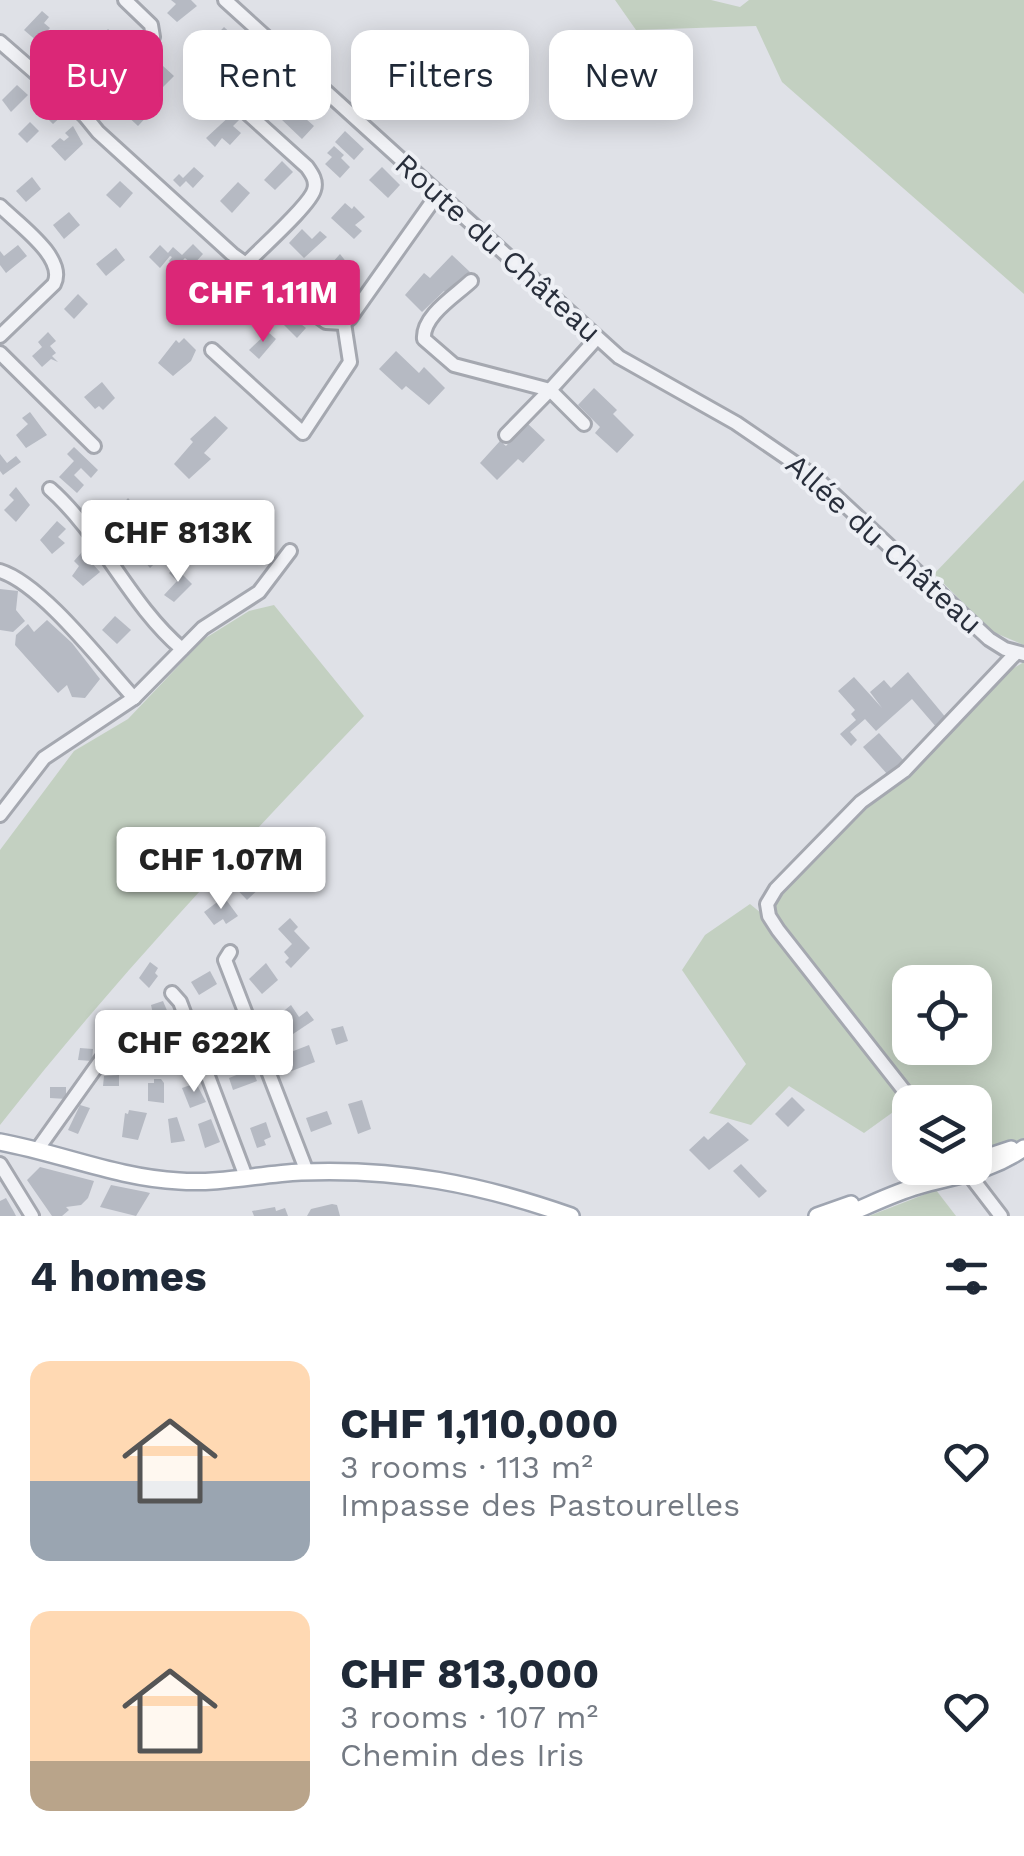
<!DOCTYPE html>
<meta charset="utf-8">
<style>
body{margin:0;font-family:"Work Sans",sans-serif;background:#f6f6f7;color:#1f2937;height:100vh;display:flex;flex-direction:column;font-size:38px;white-space:nowrap}
*{box-sizing:border-box;margin:0}
p{font-size:32px;color:#747a83}
.icon{flex:none;width:55px;height:55px;fill:none;stroke:currentColor;stroke-width:2;stroke-linecap:round;stroke-linejoin:round}
.map{position:relative;height:1216px;overflow:hidden}
.side{display:flex;flex-direction:column;background:#fff;flex:1}
.side>*{flex:none}
.top-card{position:absolute;left:30px;top:30px;width:965px;height:90px;display:flex;gap:20px}
.controls{position:absolute;left:892px;top:965px;display:grid;gap:20px}
.controls a{display:grid;place-items:center;width:100px;height:100px;border-radius:20px;background:#fff;box-shadow:0 5px 25px #0003;font-size:50px}
.price{position:absolute;translate:-50% -85px;padding:0 22px;border-radius:10px;background:#fff;color:#222;font-size:32px;line-height:65px;filter:drop-shadow(0 2px 5px #0008)}
.price::after{content:'';position:absolute;left:50%;top:60px;width:30px;height:22px;margin-left:-15px;background:inherit;clip-path:polygon(0 0,100% 0,50% 100%)}
.price.on{background:#db2777;color:#fff}
ul{padding:0;list-style:none}
li{display:flex;align-items:center;gap:30px;height:250px;padding:0 30px}
li span{display:grid;place-items:center;flex:none;width:280px;height:200px;border-radius:20px;color:#555}
li>.icon{margin-inline-start:auto}
span .icon{width:120px;height:120px;fill:#fffc;stroke-width:1}
li b{font-size:42px}
h2{display:flex;justify-content:space-between;align-items:center;height:120px;padding:0 30px;font-size:42px}
.chip{padding:0 35px;border-radius:20px;background:#fff;box-shadow:0 5px 25px #0003;font-size:35px;line-height:90px}
.chip.on{background:#db2777;color:#fff}
.map>svg:first-child{display:block}
</style>
<div class="map">
<svg width="1024" height="1216" viewBox="0 0 1024 1216">
<rect width="100%" height="100%" fill="#dfe1e7"/>
<g fill="#c3d0c1" fill-rule="evenodd">
<path d="M615,0h96l29,7 9,-7h275v294l-242,-212 -26,-56 -120,4z"/>
<path d="M1024,480v165l-31,-13 -59,-58z"/>
<path d="M274,605l90,111c-126,132 -251,265 -364,409v-275l74,-99 54,-32 76,-80 45,-28z"/>
<path d="M1024,662v477l-49,17v-54h-55l-147,-188v-16l90,-91 51,-39 90,-94zM910,982h65v66h-65z"/>
<path d="M750,904l11,9 146,189 -43,31 -75,-47 -38,39 -42,-12 37,-49 -64,-94 23,-35z"/>
<path d="M936,1190l20,26h-87z"/>
</g>
<g fill="#b6bac3">
<path d="M171,0h20l6,6 -20,16 -10,-9 9,-9z"/>
<path d="M42,11l7,6 -5,6 6,5 -12,14 -14,-12z"/>
<path d="M224,27l12,11 -12,20 -16,-14z"/>
<path d="M108,29l9,8 6,-6 9,7 -10,12 -9,-8 -8,8 -9,-9z"/>
<path d="M77,42l11,10 -13,14 -13,-8z"/>
<path d="M259,56l8,7 -13,14 -8,-7z"/>
<path d="M163,66l11,10 -12,12 -7,-7 -5,6 -7,-7 5,-5 4,3z"/>
<path d="M268,66l20,19 -9,9 -12,-12 -4,5 -8,-7z"/>
<path d="M17,85l11,10 -17,17 -9,-12z"/>
<path d="M136,98l15,14 -13,14 -15,-14z"/>
<path d="M49,100l15,14 -11,10 -9,-9 3,-3 -5,-5z"/>
<path d="M298,112l16,14 -12,13 -21,-20 6,-6 5,5z"/>
<path d="M232,114l7,6 -6,6 8,7 -11,12 -8,-7 -7,9 -9,-9z"/>
<path d="M30,122l9,9 -12,12 -9,-9z"/>
<path d="M73,126l10,18 -18,17 -14,-15 9,-8 4,3 5,-4 -4,-4z"/>
<path d="M345,131l19,18 -10,11 -19,-18z"/>
<path d="M334,146l10,9 -3,3 9,9 -10,11 -15,-14 7,-7 -5,-4z"/>
<path d="M282,161l11,11 -18,18 -11,-10z"/>
<path d="M194,167l10,9 -11,12 -7,-7 -6,6 -7,-7 6,-6 4,4z"/>
<path d="M382,167l18,18 -12,13 -19,-18z"/>
<path d="M32,177l9,12 -15,13 -10,-11z"/>
<path d="M120,181l13,12 -13,15 -14,-13z"/>
<path d="M238,182l12,11 -18,20 -12,-12z"/>
<path d="M345,203l7,6 2,-3 11,11 -10,8 7,6 -8,8 -23,-21z"/>
<path d="M69,212l11,13 -16,14 -11,-14z"/>
<path d="M302,229l10,10 8,-8 7,6 -23,21 -15,-15z"/>
<path d="M193,244l10,10 -10,11 -8,-7 -10,10 -6,-7 3,-4 -2,-1 -10,12 -11,-11 11,-12 8,8 5,-6 9,8z"/>
<path d="M18,245l9,11 -21,17 -6,-8v-14l4,5z"/>
<path d="M116,248l9,12 -19,16 -10,-12z"/>
<path d="M340,254l19,24 -9,9 -17,-12 6,-6 -7,-6z"/>
<path d="M452,255l18,17 -22,23 -4,-4 -22,21 -17,-17 19,-22 6,5z"/>
<path d="M224,267l13,10 -4,4 16,12 -6,7 -5,-5 -5,5 -14,-13 -6,6 -7,-6z"/>
<path d="M78,294l10,10 -14,15 -10,-10z"/>
<path d="M288,314l18,14 -9,10 -16,-16z"/>
<path d="M48,332l8,9 -6,5 6,7 -4,3 6,6 -7,-3 -9,8 -10,-11 10,-9 -4,-5z"/>
<path d="M268,332l8,7 -17,20 -10,-9z"/>
<path d="M184,338l12,12 -5,11 -18,15 -15,-13 18,-23 3,3z"/>
<path d="M396,351l23,22 5,-6 21,21 -16,17 -23,-19 -4,4 -23,-21z"/>
<path d="M102,382l13,16 -12,12 -4,-4 -4,3 -11,-12z"/>
<path d="M594,388l23,22 -4,4 21,21 -17,18 -22,-20 5,-6 -22,-22z"/>
<path d="M30,412l17,23 -21,13 -10,-13 12,-11 -6,-6z"/>
<path d="M215,416l13,12 -24,25 7,6 -22,20 -15,-15 19,-22 -3,-3z"/>
<path d="M527,423l18,17 -22,23 -5,-4 -21,21 -17,-17 20,-22 6,5z"/>
<path d="M74,447l24,23 -7,8 -10,-10 -7,7 10,10 -7,8 -18,-16 15,-16 -7,-7z"/>
<path d="M0,454l7,9 9,-7 5,6 -18,13 -3,-4z"/>
<path d="M16,487l14,18 -14,17 -12,-12 10,-10 -5,-5z"/>
<path d="M128,498l8,9 -4,5 4,4 -17,11 -9,-8z"/>
<path d="M214,505l34,38 -14,15 -21,-18 3,-3 -16,-18z"/>
<path d="M57,521l9,8 -8,8 7,6 -13,11 -12,-14z"/>
<path d="M156,538l6,6v12l-12,12 -5,-6 -3,3 -6,-6z"/>
<path d="M82,552l18,20 -17,14 -11,-10 7,-10 -5,-5z"/>
<path d="M175,567l17,17 -18,18 -10,-7 13,-14 -8,-8z"/>
<path d="M0,589l18,2 -2,19 9,11 -12,11 -13,-2z"/>
<path d="M115,616l16,14 -14,14 -15,-14z"/>
<path d="M47,620l25,23 28,36 -15,19 -13,-1 -5,-12 -9,8 -43,-48 1,-10 12,-11 6,8z"/>
<path d="M908,672l39,47 -10,9 -25,-29 -36,32 -11,-12 -15,13 7,8 -6,6 -11,-12 16,-14 -5,-6 4,-4 -17,-19 16,-14 28,31 -12,-16 14,-12 7,8z"/>
<path d="M879,733l25,28 -16,14 -25,-28z"/>
<path d="M247,867l16,18 -16,15 -17,-18z"/>
<path d="M224,897l14,19 -12,8 -3,-5 -9,6 -10,-13z"/>
<path d="M290,918l8,9 -4,4 16,17 -19,20 -6,-6 4,-4 -5,-6 8,-8 -14,-15z"/>
<path d="M150,962l8,6 -3,5 3,3 -9,12 -10,-10z"/>
<path d="M266,963l12,17 -16,14 -13,-15z"/>
<path d="M210,971l7,13 -18,11 -8,-13z"/>
<path d="M163,1001l8,19 -8,6 -8,-3 -4,-18z"/>
<path d="M291,1005l8,12 8,-6 7,9 -21,14 -4,-6 2,-2 -11,-12z"/>
<path d="M107,1020l19,1v14l-19,-1z"/>
<path d="M343,1026l5,15 -12,4 -5,-16z"/>
<path d="M209,1028l11,17 -10,4 -7,-19z"/>
<path d="M180,1043l7,19 -10,4 -4,-2 -6,-16z"/>
<path d="M309,1045l6,17 -31,12 -6,-17z"/>
<path d="M124,1046h19l-1,11 -18,-1z"/>
<path d="M80,1048l13,1 -1,12 -14,-1z"/>
<path d="M249,1062l8,19 -24,9 -4,-12 10,-4 -3,-7z"/>
<path d="M119,1075v11h-16l1,-10z"/>
<path d="M154,1079h7l3,4v20l-16,-2v-18h6z"/>
<path d="M196,1083l10,19 -16,6 -8,-20z"/>
<path d="M50,1087h16v12l-16,-1z"/>
<path d="M792,1097l13,13 -17,17 -13,-13z"/>
<path d="M362,1100l9,29 -13,5 -10,-30z"/>
<path d="M80,1105l10,3 -12,26 -10,-4z"/>
<path d="M129,1110l18,3 -9,27 -16,-3 3,-24 3,1z"/>
<path d="M327,1111l5,13 -21,8 -5,-14z"/>
<path d="M177,1117l8,24 -14,2 -3,-24z"/>
<path d="M211,1119l9,23 -15,6 -7,-24z"/>
<path d="M266,1122l5,15 -7,3 2,5 -9,3 -7,-20z"/>
<path d="M728,1122l21,18 -40,30 -20,-20 15,-14 4,4z"/>
<path d="M741,1164l26,27 -8,7 -26,-27z"/>
<path d="M40,1167l54,14 -6,17 -7,7 -15,2 3,3 -7,6h-10l-25,-36z"/>
<path d="M111,1185l35,7 4,1 -14,23 -36,-9z"/>
<path d="M6,1198l8,14 2,4h-16v-15z"/>
<path d="M332,1204l5,1 3,11h-33l4,-7z"/>
<path d="M275,1207l1,4 9,-3 3,8h-34l-2,-5z"/>
</g>
<g fill="none" stroke-linecap="round" stroke-linejoin="round">
<g stroke="#a5a8b0" stroke-width="18">
<g id="minor">
<path d="M125,0l26,25 2,12 -13,20 -55,59 13,16 134,122 94,68 18,1 6,-5 87,-123"/>
<path d="M225,0l394,357 117,66 79,54 174,162 16,10 19,5"/>
<path d="M0,42l85,74"/>
<path d="M232,92l2,9 73,66c5,7 10,14 7,23 -4,15 -54,59 -67,73"/>
<path d="M0,206c18,18 67,52 54,78l-54,52"/>
<path d="M471,281c-16,15 -49,35 -47,58l30,26 96,25 47,-52"/>
<path d="M212,350l91,83 47,-71 -6,-39"/>
<path d="M0,353l94,93"/>
<path d="M506,435l44,-45 34,34"/>
<path d="M50,489c52,46 79,115 132,160"/>
<path d="M0,571c42,13 102,92 134,127"/>
<path d="M0,815l44,-57 90,-60 69,-70 56,-36 31,-41"/>
<path d="M230,952l-5,8 82,212"/>
<path d="M172,993l8,9 66,175"/>
<path d="M913,1102l-135,-172 -9,-14 -2,-12 9,-15 85,-87 43,-31 112,-118"/>
<path d="M37,1150l69,-97"/>
<path d="M0,1164l32,52"/>
<path d="M965,1169l36,47"/>
</g>
</g>
<g stroke="#9fa5b1" stroke-width="20">
<g id="major">
<path d="M0,1142c60,11 118,36 179,39 41,3 81,-7 122,-9 97,-4 179,12 270,44"/>
<path d="M975,1161l36,-12"/>
<path d="M817,1216l34,-12"/>
<path d="M843,1216c25,-10 50,-23 75,-30 39,-11 72,-14 106,-38"/>
</g>
</g>
<use href="#minor" stroke="#f1f2f6" stroke-width="12"/>
<use href="#major" stroke="#fff" stroke-width="15"/>
</g>
<g text-anchor="middle" stroke-width="8" stroke-linejoin="round" paint-order="stroke">
<g font-size="30" fill="#292f3c" stroke="#eef0f5">
<text transform="translate(498 248) rotate(42)" y="10">Route du Château</text>
<text transform="translate(884 544) rotate(42)" y="10">Allée du Château</text>
</g>
</g>
</svg>
<div class="controls">
<a><svg class="icon" aria-label="locate" viewBox="0 0 24 24"><circle cx="12" cy="12" r="6"/><path d="M12 2v4M12 18v4M2 12h4M18 12h4"/></svg></a>
<a><svg class="icon" aria-label="layers" viewBox="0 0 24 24"><path d="M12 4l9 5-9 5-9-5zM3 14l9 5 9-5"/></svg></a>
</div>
<b class="price on" style="left:263px;top:345px">CHF 1.11M</b>
<b class="price" style="left:178px;top:585px">CHF 813K</b>
<b class="price" style="left:221px;top:912px">CHF 1.07M</b>
<b class="price" style="left:194px;top:1095px">CHF 622K</b>
<div class="top-card">
<a class="chip on">Buy</a>
<a class="chip">Rent</a>
<a class="chip">Filters</a>
<a class="chip">New</a>
</div>
</div>
<section class="side">
<h2>4 homes<svg class="icon" aria-label="filters" viewBox="0 0 24 24"><path d="M4 7h16M4 17h16"/><circle cx="9" cy="7" r="2"/><circle cx="15" cy="17" r="2"/></svg></h2>
<ul>
<li><span style="background:linear-gradient(#ffd9b3 60%,#9aa5b1 0)"><svg class="icon" aria-label="home" viewBox="0 0 24 24"><path d="M3 11l9-7 9 7M6 9v11h12V9"/></svg></span><div><b>CHF 1,110,000</b><p>3 rooms · 113 m²</p><p>Impasse des Pastourelles</p></div><svg class="icon" aria-label="heart" viewBox="0 0 24 24"><path d="M12 20l-8-8c-3-5 5-10 8-4 3-6 11-1 8 4z"/></svg></li>
<li><span style="background:linear-gradient(#ffd9b3 75%,#b9a48a 0)"><svg class="icon" aria-label="home" viewBox="0 0 24 24"><path d="M3 11l9-7 9 7M6 9v11h12V9"/></svg></span><div><b>CHF 813,000</b><p>3 rooms · 107 m²</p><p>Chemin des Iris</p></div><svg class="icon" aria-label="heart" viewBox="0 0 24 24"><path d="M12 20l-8-8c-3-5 5-10 8-4 3-6 11-1 8 4z"/></svg></li>
</ul>
</section>
